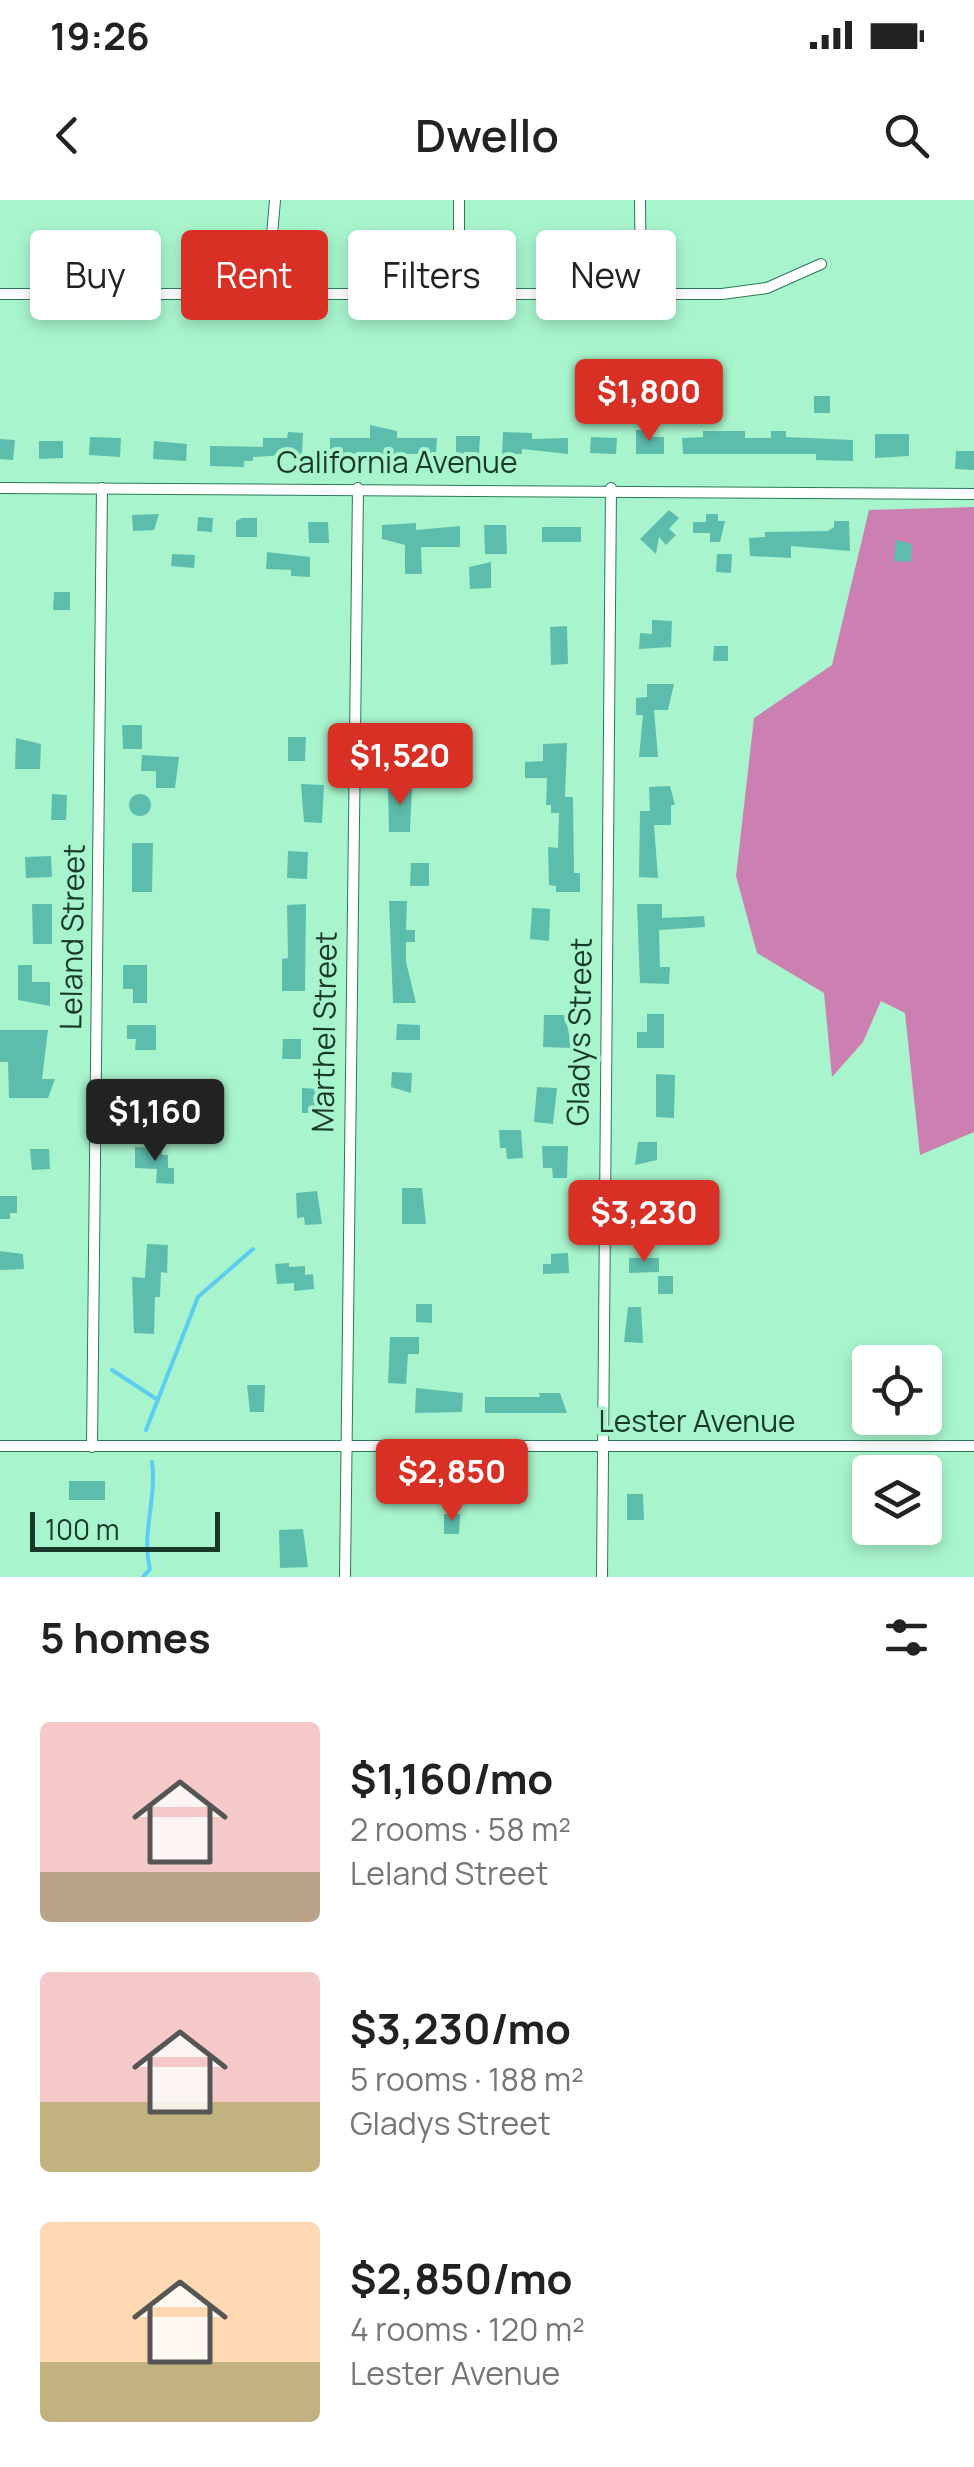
<!DOCTYPE html>
<meta charset="utf-8">
<style>
body{margin:0;font-family:Manrope,sans-serif;background:#f6f6f6;color:#222;height:100vh;display:flex;flex-direction:column;font-size:38px;white-space:nowrap}
*{box-sizing:border-box;margin:0}
p{font-size:32px;color:#767676}
.icon{flex:none;width:55px;height:55px;fill:none;stroke:currentColor;stroke-width:2;stroke-linecap:round;stroke-linejoin:round}
.map{position:relative;height:1377px;overflow:hidden}
.panel{display:flex;flex-direction:column;background:#fff;flex:1}
.panel>*{flex:none}
.hud{position:absolute;left:30px;top:30px;width:915px;height:90px;display:flex;gap:20px}
.fabs{position:absolute;left:852px;top:1145px;display:grid;gap:20px}
.fabs a{display:grid;place-items:center;width:90px;height:90px;border-radius:10px;background:#fff;box-shadow:0 5px 15px #0003;font-size:50px}
.scale{position:absolute;left:30px;bottom:25px;width:190px;box-sizing:border-box;padding-left:10px;border:5px solid #19392a;border-top:0;font-size:28px;line-height:35px;white-space:nowrap;color:#19392a;-webkit-text-stroke:8px #a8f5cd;paint-order:stroke}
.price{position:absolute;translate:-50% -85px;padding:0 22px;border-radius:10px;background:#d93025;color:#fff;font-size:32px;line-height:65px;filter:drop-shadow(0 2px 5px #0008)}
.price::after{content:'';position:absolute;left:50%;top:60px;width:30px;height:22px;margin-left:-15px;background:inherit;clip-path:polygon(0 0,100% 0,50% 100%)}
.price.on{background:#222;color:#fff}
ul{padding:0;list-style:none}
li{display:flex;align-items:center;gap:30px;height:250px;padding:0 40px}
li span{display:grid;place-items:center;flex:none;width:280px;height:200px;border-radius:10px;color:#555}
li>.icon{margin-inline-start:auto}
span .icon{width:120px;height:120px;fill:#fffc;stroke-width:1}
li b{font-size:42px}
h2{display:flex;justify-content:space-between;align-items:center;height:120px;padding:0 40px;font-size:42px}
.chip{padding:0 35px;border-radius:10px;background:#fff;box-shadow:0 5px 15px #0003;font-size:35px;line-height:90px}
.chip.on{background:#d93025;color:#fff}
.status{display:flex;justify-content:space-between;align-items:center;height:70px;padding:0 50px;background:#fff;direction:ltr}
.status svg{height:28px;fill:currentColor}
header{display:flex;justify-content:space-between;align-items:center;height:130px;padding:0 40px;background:#fff;font-size:45px;font-weight:600}
.map>svg:first-child{display:block}
</style>
<div class="status"><b>19:26</b><svg viewBox="0 0 49 12"><path d="M0 12V9h3v3zM5 12V6h3v6zM10 12V3h3v9zM15 12V0h3v12zM26 1h20v11H26zM47 4h2v5h-2z"/></svg></div>
<header><svg class="icon" aria-label="back" viewBox="0 0 24 24"><path d="M15 5l-7 7 7 7"/></svg>Dwello<svg class="icon" aria-label="search" viewBox="0 0 24 24"><circle cx="10" cy="10" r="6"/><path d="M15 15l6 6"/></svg></header>
<div class="map">
<svg width="974" height="1377" viewBox="0 0 974 1377">
<rect width="100%" height="100%" fill="#a8f5cd"/>
<path fill="#cc80b1" d="M974,307v625l-54,23 -15,-142 -24,-12 -18,41 -31,35 -8,-84 -67,-40 -21,-77 18,-158 78,-53 37,-155z"/>
<g fill="none" stroke-linecap="round" stroke-linejoin="round">
<g stroke="#5ccdf0" stroke-width="4">
<path d="M112,1170l46,30"/>
<path d="M146,1230l52,-133 55,-48"/>
<path d="M143,1377l7,-8c-9,-36 7,-69 2,-107"/>
</g>
</g>
<g fill="#5dbdad">
<rect x="814" y="196" width="16" height="17"/>
<path d="M370,225l27,6v7h40l-1,16h-106v-16h40z"/>
<path d="M636,230h12v7h16v17h-28z"/>
<path d="M703,231h42v7h26v-7h15v6l67,3v21l-37,-1v-6h-133l-1,-16 21,-1z"/>
<path d="M288,232l15,1 -1,21 -49,3v4h-9v6l-34,-1v-20l53,1v-9h24z"/>
<path d="M503,232l29,1v6l36,-1v16l-46,-5v5h-20z"/>
<path d="M875,234h34v22l-34,2z"/>
<path d="M456,236h24l-1,19h-23z"/>
<path d="M90,237l31,1 -1,19 -31,-2z"/>
<path d="M591,237l26,1 -1,16 -26,-1z"/>
<path d="M0,239l15,1 -2,20 -13,-1z"/>
<path d="M39,241h24v17l-24,1z"/>
<path d="M154,241l33,3 -1,17 -33,-2z"/>
<path d="M956,251h18v19l-19,-1z"/>
<path d="M669,310l10,8 -10,11 7,6 -10,10 -7,-8 -3,17 -16,-15z"/>
<path d="M159,314l-5,16 -21,1 -1,-16z"/>
<path d="M706,314h12v7h7l-5,21h-10v-9h-17v-11h13z"/>
<path d="M198,317l15,1 -1,14 -15,-1z"/>
<path d="M242,318h15v19h-21v-16z"/>
<path d="M834,321h15l1,30 -59,-5v12l-41,-2 -1,-18 16,-1v-5l63,-1 6,-4z"/>
<path d="M308,322h20l1,21h-20z"/>
<path d="M416,323v7l44,-4v21h-39l1,27h-17v-29l-23,-6v-14z"/>
<path d="M484,325h22l1,29h-22z"/>
<rect x="542" y="327" width="39" height="15"/>
<path d="M896,340l16,4 -1,18 -17,-1z"/>
<path d="M267,352l43,5v20l-19,-1v-6l-25,-1z"/>
<path d="M172,354l23,1 -1,13 -23,-2z"/>
<path d="M717,354h15l-1,19 -15,-1z"/>
<path d="M491,362v26l-21,1 -1,-22z"/>
<path d="M54,392h16v18h-17z"/>
<path d="M652,420l20,1 -1,26 -32,2 1,-16 12,1z"/>
<path d="M567,426l1,38 -17,1 -1,-38z"/>
<path d="M714,446h14v15h-15z"/>
<path d="M647,484h27l-6,26h-14l4,47h-19l4,-42h-7v-17l11,-1z"/>
<path d="M122,525h20v24h-19z"/>
<rect x="401" y="526" width="17" height="18"/>
<path d="M288,537h18l-1,24h-17z"/>
<path d="M16,538l25,6 -1,25h-25z"/>
<path d="M567,543l-2,54h8l1,76h6v19h-24v-6l-7,-1 -1,-38 10,1 1,-35h-8v-8h-5l1,-27h-22v-16l18,-1v-17z"/>
<path d="M142,555l37,2 -4,31h-19v-17h-15z"/>
<path d="M301,584l23,1 -2,38 -18,-1z"/>
<path d="M412,585l-2,47h-21l-1,-46z"/>
<path d="M670,586l5,19h-4v20h-17l4,53 -19,-1 1,-66h10l-1,-24z"/>
<path d="M52,594l15,1 -1,25h-15z"/>
<circle cx="140" cy="605" r="11"/>
<path d="M132,643h21l-1,49h-20z"/>
<path d="M288,651l20,1 -1,27 -20,-1z"/>
<path d="M51,656l1,21 -26,1 -1,-21z"/>
<path d="M411,663h18v23h-19z"/>
<path d="M389,701h18l-1,29h9v12h-9v20l10,41h-23z"/>
<path d="M32,704h20v40h-19z"/>
<path d="M306,704l-1,87h-23v-32l6,-1 -1,-53z"/>
<path d="M637,704h25v14l42,-2 1,11 -46,3 1,37h10l-1,17 -29,-1z"/>
<path d="M532,708l18,1 -1,32 -19,-2z"/>
<path d="M18,765h14v17h18v24l-32,-6z"/>
<path d="M123,765h24v38h-14v-14h-10z"/>
<path d="M647,814h17v34h-27v-16h10z"/>
<path d="M544,815h21l7,33 -29,-1z"/>
<path d="M397,824l23,1v15h-24z"/>
<path d="M127,825h29v25h-21l1,-11h-9z"/>
<path d="M0,830h48l-6,49h13l-7,19h-39l-1,-36h-8z"/>
<path d="M283,839h18v20h-19z"/>
<path d="M392,872l20,1 -1,20 -20,-6z"/>
<path d="M656,874l19,1 -1,43 -18,-1z"/>
<path d="M537,887l20,1 -4,36 -19,-2z"/>
<path d="M302,888l18,1 -1,24h-17z"/>
<path d="M139,891l21,1 -1,18 -21,-2z"/>
<path d="M499,930h22l2,28 -16,1 -1,-11h-6z"/>
<path d="M638,942h19v18l-22,5z"/>
<path d="M542,946h26l-1,32h-14l-1,-10h-9z"/>
<path d="M135,947l27,1v7h6v13h6v16l-18,-1 1,-14 -22,-1z"/>
<path d="M30,949h19l1,20 -18,1z"/>
<path d="M657,987l14,1 -1,14 -14,-1z"/>
<path d="M402,988h20l4,36h-24z"/>
<path d="M317,991l5,33 -17,1 -1,-8 -7,1 -1,-25z"/>
<path d="M0,996h17v17h-7v6h-10z"/>
<path d="M641,1004h15v27h-19z"/>
<path d="M147,1044l21,1 -1,28 -6,-1 -1,25h-5l-1,37 -20,-1 -2,-56 13,1z"/>
<path d="M0,1051l23,3 1,15 -24,1z"/>
<path d="M568,1053l1,20 -26,1v-10h8v-10z"/>
<path d="M629,1058h30v14l-30,1z"/>
<path d="M289,1063v4l16,-1v9l8,-1 1,15 -20,2v-8l-17,1 -2,-20z"/>
<rect x="658" y="1076" width="15" height="18"/>
<path d="M416,1104h16v19l-16,-1z"/>
<path d="M628,1107h13l2,36 -19,-1z"/>
<path d="M390,1137h29v17h-11l-2,30 -18,-1z"/>
<path d="M247,1185h18l-1,27h-14z"/>
<path d="M416,1188l47,5 -1,19 -47,1z"/>
<path d="M539,1193h21l7,20h-82v-16h55z"/>
<rect x="69" y="1281" width="36" height="19"/>
<path d="M463,1286h19l1,18h-20z"/>
<path d="M627,1294h16l1,26h-17z"/>
<path d="M444,1314h16l-1,20h-15z"/>
<path d="M303,1329l5,38 -28,1 -1,-38z"/>
</g>
<g fill="none" stroke-linecap="round" stroke-linejoin="round">
<g stroke="#2b7a57" stroke-width="12">
<g id="minor">
<path d="M640,0l1,96"/>
<path d="M0,94h722l45,-6 54,-24"/>
<path d="M267,94l8,-94"/>
<path d="M459,96v-96"/>
<path d="M0,288l974,6"/>
<path d="M0,1246h974"/>
<path d="M92,1247l10,-959"/>
<path d="M345,1377l13,-1089"/>
<path d="M602,1377l9,-1089"/>
</g>
</g>
<use href="#minor" stroke="#fff" stroke-width="10"/>
</g>
<g text-anchor="middle" stroke-width="8" stroke-linejoin="round" paint-order="stroke">
<g font-size="30" fill="#19392a" stroke="#a8f5cd">
<text x="397" y="273">California Avenue</text>
<text transform="translate(73 737) rotate(-89)" y="10">Leland Street</text>
<text transform="translate(325 832) rotate(-89)" y="10">Marthel Street</text>
<text transform="translate(580 832) rotate(-89)" y="10">Gladys Street</text>
<text x="697" y="1232">Lester Avenue</text>
</g>
</g>
</svg>
<div class="fabs">
<a><svg class="icon" aria-label="locate" viewBox="0 0 24 24"><circle cx="12" cy="12" r="6"/><path d="M12 2v4M12 18v4M2 12h4M18 12h4"/></svg></a>
<a><svg class="icon" aria-label="layers" viewBox="0 0 24 24"><path d="M12 4l9 5-9 5-9-5zM3 14l9 5 9-5"/></svg></a>
</div>
<div class="scale">100 m</div>
<b class="price" style="left:649px;top:244px">$1,800</b>
<b class="price" style="left:400px;top:608px">$1,520</b>
<b class="price on" style="left:155px;top:964px">$1,160</b>
<b class="price" style="left:644px;top:1065px">$3,230</b>
<b class="price" style="left:452px;top:1324px">$2,850</b>
<div class="hud">
<a class="chip">Buy</a>
<a class="chip on">Rent</a>
<a class="chip">Filters</a>
<a class="chip">New</a>
</div>
</div>
<section class="panel">
<h2>5 homes<svg class="icon" aria-label="filters" viewBox="0 0 24 24"><path d="M4 7h16M4 17h16"/><circle cx="9" cy="7" r="2"/><circle cx="15" cy="17" r="2"/></svg></h2>
<ul>
<li><span style="background:linear-gradient(#f6c9c9 75%,#b9a48a 0)"><svg class="icon" aria-label="home" viewBox="0 0 24 24"><path d="M3 11l9-7 9 7M6 9v11h12V9"/></svg></span><div><b>$1,160/mo</b><p>2 rooms · 58 m²</p><p>Leland Street</p></div></li>
<li><span style="background:linear-gradient(#f6c9c9 65%,#c2b280 0)"><svg class="icon" aria-label="home" viewBox="0 0 24 24"><path d="M3 11l9-7 9 7M6 9v11h12V9"/></svg></span><div><b>$3,230/mo</b><p>5 rooms · 188 m²</p><p>Gladys Street</p></div></li>
<li><span style="background:linear-gradient(#ffd9b3 70%,#c2b280 0)"><svg class="icon" aria-label="home" viewBox="0 0 24 24"><path d="M3 11l9-7 9 7M6 9v11h12V9"/></svg></span><div><b>$2,850/mo</b><p>4 rooms · 120 m²</p><p>Lester Avenue</p></div></li>
</ul>
</section>
